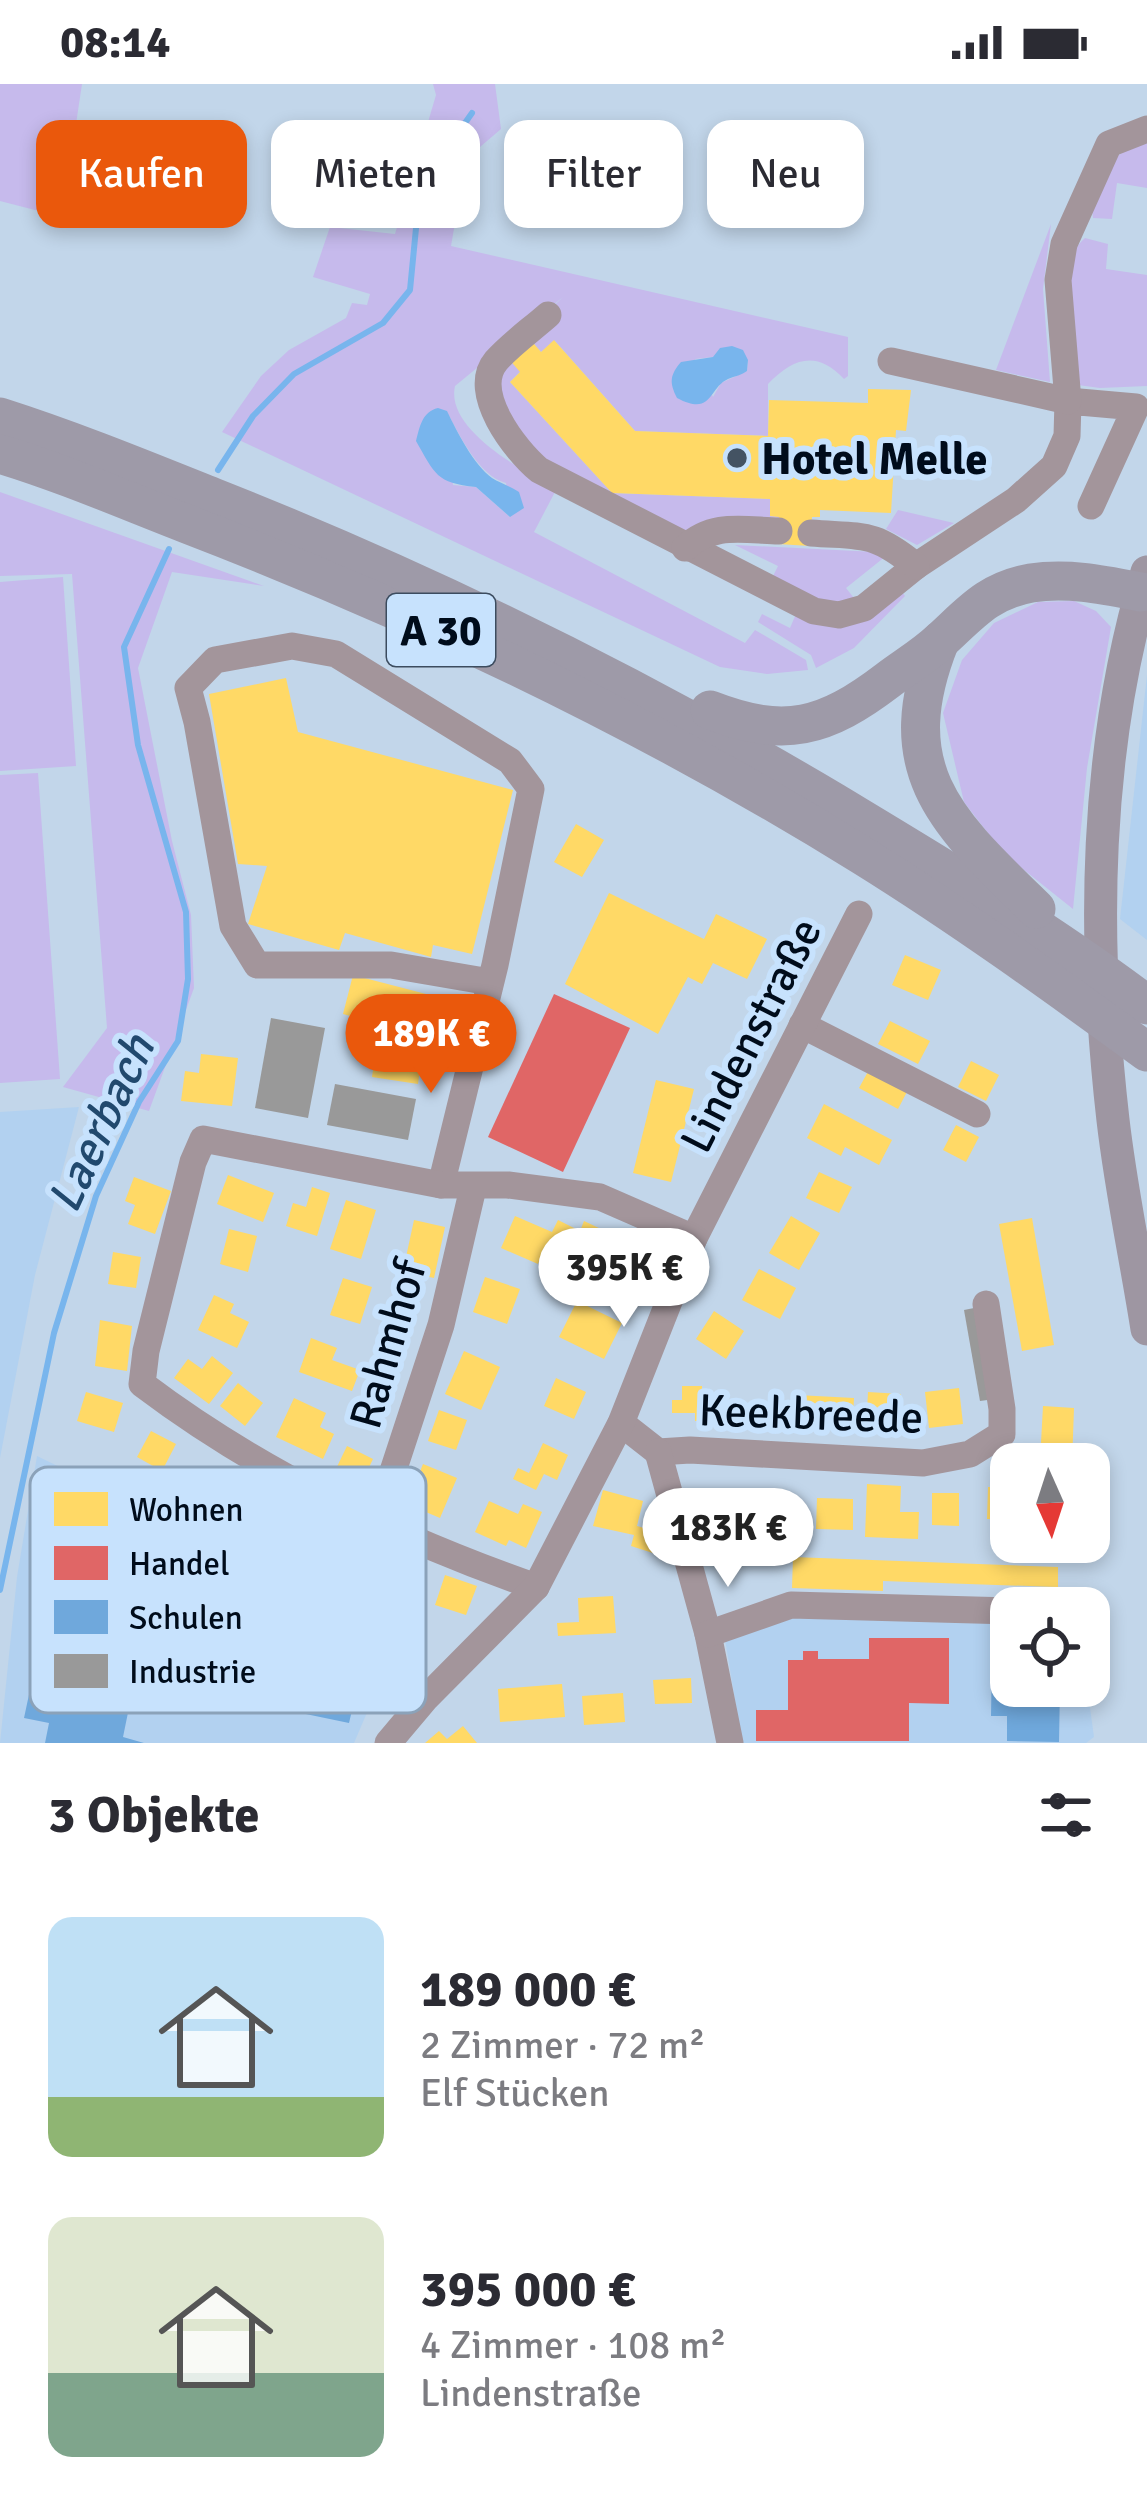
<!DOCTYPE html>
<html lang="de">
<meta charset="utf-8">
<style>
body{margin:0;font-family:Signika,sans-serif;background:#f2f2f3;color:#2b2b33;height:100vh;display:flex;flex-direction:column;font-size:45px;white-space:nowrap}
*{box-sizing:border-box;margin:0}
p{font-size:39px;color:#7c7c81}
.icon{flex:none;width:66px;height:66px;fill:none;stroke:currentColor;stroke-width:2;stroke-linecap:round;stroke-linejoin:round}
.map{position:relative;height:1659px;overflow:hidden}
.drawer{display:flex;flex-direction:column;background:#fff;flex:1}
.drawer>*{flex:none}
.guide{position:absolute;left:36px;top:36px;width:1077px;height:108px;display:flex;gap:24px}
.needle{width:78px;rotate:177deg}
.fabs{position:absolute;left:990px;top:1359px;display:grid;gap:24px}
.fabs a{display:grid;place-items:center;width:120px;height:120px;border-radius:24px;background:#fff;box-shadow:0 6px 18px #0003;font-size:60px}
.price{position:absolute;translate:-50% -102px;padding:0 27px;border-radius:42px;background:#fff;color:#222;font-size:39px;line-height:78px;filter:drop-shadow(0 3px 6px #0008)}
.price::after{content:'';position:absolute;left:50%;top:72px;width:36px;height:27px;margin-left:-18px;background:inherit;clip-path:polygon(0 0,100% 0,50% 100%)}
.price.current{background:#ea580c;color:#fff}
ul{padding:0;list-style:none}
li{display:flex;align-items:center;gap:36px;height:300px;padding:0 48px}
li span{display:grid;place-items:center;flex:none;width:336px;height:240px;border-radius:24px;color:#555}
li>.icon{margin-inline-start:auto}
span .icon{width:144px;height:144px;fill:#fffc;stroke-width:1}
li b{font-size:51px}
h2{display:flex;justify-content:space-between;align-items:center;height:144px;padding:0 48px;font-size:51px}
.tag{padding:0 42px;border-radius:24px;background:#fff;box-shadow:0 6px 18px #0003;font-size:42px;line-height:108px}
.tag.current{background:#ea580c;color:#fff}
.status{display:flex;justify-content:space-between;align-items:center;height:84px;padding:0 60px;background:#fff;direction:ltr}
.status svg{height:33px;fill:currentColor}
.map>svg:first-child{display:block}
</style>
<div class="status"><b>08:14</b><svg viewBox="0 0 49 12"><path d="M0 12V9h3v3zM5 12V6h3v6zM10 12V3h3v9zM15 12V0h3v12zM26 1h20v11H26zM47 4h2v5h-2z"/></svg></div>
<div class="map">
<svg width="1147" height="1659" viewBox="0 0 1147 1659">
<rect width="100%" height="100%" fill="#c2d6ea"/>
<g fill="#b2d1f0">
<path d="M1147,591v265l-27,-21z"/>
<path d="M79,1023l-44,168 -35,183v-346z"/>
<path d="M37,1372l364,177 -47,110h-354l17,-166z"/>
<path d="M794,1529l217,8v65h76l7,51 -8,6h-344l-17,-104z"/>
</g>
<g fill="#c6baec" fill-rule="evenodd">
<path d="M0,0h82l-20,133 -62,-16z"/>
<path d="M433,0h62l6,45 -35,30 -15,87 397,91v39l-4,3c-27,-29 -51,-21 -76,5v52l-133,-5 -80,-90 -14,11 -12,-13 -9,33 -10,10 102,111 158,6 9,18v14l-94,17 -169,-97 -23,-87 70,-67 -108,89c-10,44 70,85 101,104l-22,42 211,111 10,-13 51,30 2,10 -41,4 -47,-7 -498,-235 39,-56 28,-26 57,-32 6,-15 15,2 3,-11 -57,-17 17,-50 65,7 41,-139zM713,273l35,3 -1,11 -26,12 -8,14 -18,-38zM447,328c13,24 32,64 59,71l4,34 -34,-30 -23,-2z"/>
<path d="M1147,54v50l-30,-5 -5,36 -19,-1 -1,-9 25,-53z"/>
<path d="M1051,140l-8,65 7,93 -54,-12z"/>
<path d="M1085,154l23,6 -2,25 41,6v111l-47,2 -22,-3c-7,-43 -30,-114 7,-147z"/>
<path d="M0,408l264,94 -92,-14 -34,96 34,173 19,74 3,73 -45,123 -86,-24 44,-59 -35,-454 -72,2z"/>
<path d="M898,426l56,13 -37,22 -31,-16z"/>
<path d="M735,461l141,7 10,4 -40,32 8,10 -27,6 -55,-26 6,-12z"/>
<path d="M63,493l13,189 -76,5v-189z"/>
<path d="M899,504l6,8 -51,52 -38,20 -5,-13 -53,-33 4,-8 28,14 6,-14z"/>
<path d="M1074,517l22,10 15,16 -24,141 -14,141 -70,-56 -39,-51 -21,-89 19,-53 32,-37 44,-21z"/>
<path d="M38,689l22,306 -60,4v-308z"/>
</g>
<g fill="#78b5ed">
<path d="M732,262l11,4 5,10 -1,11c-5,4 -12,5 -19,8 -20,9 -15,38 -51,19 -8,-16 -7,-23 4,-36l32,-5 7,-9z"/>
<path d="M438,324l9,3c10,21 27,54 45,67 8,5 18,8 27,14l5,16 -14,9 -34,-30c-40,-4 -41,-13 -60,-46 4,-15 6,-29 22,-33z"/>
</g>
<g fill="#ffd966">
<path d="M529,254l12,14 13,-12 81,91 133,5 1,-36 99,3v-14l43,1 -5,41 -10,-1 -5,83 -71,-3v7h-8l-2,29 -32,-2 1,-27 -9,-1v-17l-158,-6 -102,-111 10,-10 -12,-14z"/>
<path d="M286,594l12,54 215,58 -41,164 -39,-9 -2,12 -86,-24 -6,17 -91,-26 19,-58 -29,-2 -29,-170z"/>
<path d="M576,740l28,16 -22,37 -28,-15z"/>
<path d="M609,809l95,46 12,-25 51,25 -20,40 -34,-16 -11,21 -14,-7 -30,57 -93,-50z"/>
<path d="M905,871l36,15 -13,30 -36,-15z"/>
<path d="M353,891l73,19 -10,40 -73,-20z"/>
<path d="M890,937l40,20 -12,23 -40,-20z"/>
<path d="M376,964l46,7 -4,29 -46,-7z"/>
<path d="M201,970l37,4 -6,48 -51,-5 4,-30 14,2z"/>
<path d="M971,977l28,14 -13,26 -28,-14z"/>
<path d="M870,984l39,20 -11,21 -39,-21z"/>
<path d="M656,996l38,9 -23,93 -38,-9z"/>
<path d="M824,1020l68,36 -13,25 -34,-18 -4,9 -34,-18z"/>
<path d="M956,1041l23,12 -13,25 -23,-12z"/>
<path d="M819,1088l33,15 -13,26 -33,-15z"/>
<path d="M228,1091l46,18 -11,29 -46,-18z"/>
<path d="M134,1093l37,14 -16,43 -27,-10 7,-19 -10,-4z"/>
<path d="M312,1103l18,6 -13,43 -31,-10 7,-23 13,4z"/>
<path d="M346,1116l30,10 -15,49 -31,-10z"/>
<path d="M515,1132l37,16 6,-12 22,11 4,-10 19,9 -12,27 -19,-9 -5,10 -22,-10 -7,16 -37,-16z"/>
<path d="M791,1132l29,17 -21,37 -30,-17z"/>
<path d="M1032,1134l22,127 -32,6 -23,-127z"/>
<path d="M414,1136l31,7 -11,51 -31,-7z"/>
<path d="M229,1145l28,7 -9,36 -28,-8z"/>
<path d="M609,1153l52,22 -14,32 -52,-22z"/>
<path d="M113,1168l28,5 -5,31 -28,-4z"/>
<path d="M759,1185l37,19 -16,31 -38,-19z"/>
<path d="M485,1193l35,12 -13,35 -34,-12z"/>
<path d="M343,1194l29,9 -12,37 -30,-9z"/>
<path d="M214,1211l20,9 -4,9 19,9 -12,26 -39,-18z"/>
<path d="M577,1217l45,22 -18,36 -45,-22z"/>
<path d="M714,1227l30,20 -18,28 -30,-20z"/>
<path d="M100,1236l32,6 -5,45 -32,-5z"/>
<path d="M311,1254l26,10 -5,12 28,10 -8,21 -53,-19z"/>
<path d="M464,1267l36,16 -19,43 -36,-16z"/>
<path d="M212,1272l21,17 -24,31 -35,-26 14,-19 14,10z"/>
<path d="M556,1294l30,14 -12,27 -30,-13z"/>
<path d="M238,1299l25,20 -18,23 -25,-20z"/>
<path d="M682,1302h20v6l20,1v23h-10v5h-17v-8h-23v-13h10z"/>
<path d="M959,1304l4,36 -34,4 -4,-36z"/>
<path d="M86,1308l37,11 -9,29 -37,-11z"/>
<path d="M868,1308l33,2 -2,38 -33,-2z"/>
<path d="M797,1311l57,3 -1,20 -16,-1 -1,13 -41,-3z"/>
<path d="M294,1314l32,15 -6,14 14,7 -11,25 -47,-22z"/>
<path d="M1043,1322l31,2 -2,56 -32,-3z"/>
<path d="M439,1326l28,10 -11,30 -28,-9z"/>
<path d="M151,1347l25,13 -14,27 -25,-14z"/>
<path d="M543,1359l25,12 -11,25 -13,-6 -8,16 -23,-11 5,-11 11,5z"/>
<path d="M347,1362l26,13 -14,29 -26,-13z"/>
<path d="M423,1380l34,14 -17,40 -33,-14z"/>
<path d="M867,1400l34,2 -1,26h19l-1,27 -53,-2z"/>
<path d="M988,1403l23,1v32l-24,-1z"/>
<path d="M763,1405l13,31 -25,10 -6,-13 -13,6 -7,-18z"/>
<path d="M603,1406l40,11 -6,25 28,8 -6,21 -28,-9 3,-11 -41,-9z"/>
<path d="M932,1409h27v33l-27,-1z"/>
<path d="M817,1414l36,1v31l-37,-1z"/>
<path d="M489,1417l29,13 5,-10 19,8 -16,36 -17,-8 -3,6 -31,-14z"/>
<path d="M793,1473l265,10v20l-175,-6v10l-91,-3z"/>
<path d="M445,1491l32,11 -11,29 -31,-10z"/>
<path d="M613,1512l3,37 -58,3 -1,-13 22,-1 -1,-24z"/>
<path d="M691,1594l1,25 -37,1 -2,-24z"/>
<path d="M562,1600l3,33 -65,5 -2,-33z"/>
<path d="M623,1609l2,29 -41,3 -2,-29z"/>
<path d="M463,1642l14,17h-52l14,-12 8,8z"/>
</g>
<g fill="#e06666">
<path d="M554,910l76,34 -67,144 -75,-35z"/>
<path d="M869,1554h80v66l-40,-1v38h-153v-31h32v-50h15v-9h15v8h51z"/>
</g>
<g fill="#6fa8dc">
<path d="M117,1445l49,11 -9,38 191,40 -13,62 23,5 -9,38 -120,-25 7,-31 -50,-10 -10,46 -44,-10 -9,44 21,6h-99l4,-20 -25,-5 23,-108 50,11z"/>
<path d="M992,1572h19v30h49l-1,56 -52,-1v-25h-16z"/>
</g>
<g fill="#999">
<path d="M271,934l54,10 -17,90 -53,-10z"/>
<path d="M335,1000l81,15 -8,41 -81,-15z"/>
<path d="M979,1223l16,92 -15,2 -16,-91z"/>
</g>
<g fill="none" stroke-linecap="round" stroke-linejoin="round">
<g stroke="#78b5ed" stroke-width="6">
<path d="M218,386l35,-54 41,-42 89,-51 27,-33 10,-103 52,-74"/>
<path d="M0,1506l54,-257 42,-137 43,-94 39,-61 10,-62 -2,-67 -48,-167 -14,-98 45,-98"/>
</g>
<g stroke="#a3959b" stroke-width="27">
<path d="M548,231c-17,15 -37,29 -52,46 -26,31 19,89 43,109l275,141 25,4 25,-7 52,-42 100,-66 38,-34 13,-30 1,-35 68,6 -45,99"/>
<path d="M891,277l177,40 -10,-121 6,-36 45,-100 38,-15"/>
<path d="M811,449c53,4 62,-2 105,33"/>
<path d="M685,464c28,-26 57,-18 94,-17"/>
<path d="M802,941l175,89"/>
<path d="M441,1101l54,-220 36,-176 -21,-28 -174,-107 -44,-8 -77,14 -27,28 9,34 36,204 24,39h134l99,17"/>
<path d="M621,1339l37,29 32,-2 233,13 47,-9 32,-20v-25l-16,-105"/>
<path d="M658,1368l50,182 22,109"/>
<path d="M376,1439l65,-198 32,-137"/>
<path d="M536,1503c-140,-49 -275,-113 -394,-203l4,-33 47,-189 10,-23 238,46h67l92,12 94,41"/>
<path d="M708,1550l83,-29 220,6"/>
<path d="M388,1659l37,-44 111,-112 85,-164 73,-185 165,-324"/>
</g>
<path stroke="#9e96a2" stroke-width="33" d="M1147,488c-53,177 -55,365 -34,548 8,70 23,139 34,209"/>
<g stroke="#9e9aa8" stroke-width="39">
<path d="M0,333c72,23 143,52 213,80 215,85 422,187 621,305 106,64 214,128 313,203"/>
<path d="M0,370c63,19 125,46 187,70 234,90 462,199 676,332 98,61 191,128 284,196"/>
<path d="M940,557c-52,130 7,181 96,268"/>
<path d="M710,626c75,29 115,18 178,-30 17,-13 36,-24 52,-39 30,-27 47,-50 91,-58 37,-6 74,2 110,9"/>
</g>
</g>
<circle fill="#445363" stroke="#c7e2fd" stroke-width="4.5" cx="737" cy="374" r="12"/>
<g text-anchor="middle" stroke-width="12" stroke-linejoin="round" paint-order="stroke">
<rect fill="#c7e2fd" stroke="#3c4c5f" stroke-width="3" x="387" y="510" width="108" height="72" rx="9"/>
<g font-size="42" font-weight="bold" fill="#000c1b">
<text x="441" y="561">A 30</text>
</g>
<g font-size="45" font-weight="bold" fill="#000c1b" stroke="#c7e2fd" text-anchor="start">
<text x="761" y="390">Hotel Melle</text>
</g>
<g font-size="45" fill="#000c1b" stroke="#c7e2fd">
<text transform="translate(750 951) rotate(-63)" y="16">Lindenstraße</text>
<text transform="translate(387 1260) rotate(-74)" y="16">Rahmhof</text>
<text transform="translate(811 1329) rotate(2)" y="16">Keekbreede</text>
</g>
<g font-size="48" font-style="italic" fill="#21496e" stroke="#c7e2fd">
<text transform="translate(100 1039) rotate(-65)" y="17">Laerbach</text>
</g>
</g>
<rect x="30" y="1383" width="396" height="246" rx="18" fill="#c7e2fd" stroke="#8ba2b9" stroke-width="3"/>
<rect x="54" y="1408" width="54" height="34" fill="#ffd966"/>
<rect x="54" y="1462" width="54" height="34" fill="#e06666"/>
<rect x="54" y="1516" width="54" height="34" fill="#6fa8dc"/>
<rect x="54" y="1570" width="54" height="34" fill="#999"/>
<g font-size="33" fill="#000c1b">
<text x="129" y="1437">Wohnen</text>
<text x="129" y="1491">Handel</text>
<text x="129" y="1545">Schulen</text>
<text x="129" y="1599">Industrie</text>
</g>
</svg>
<div class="fabs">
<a><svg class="needle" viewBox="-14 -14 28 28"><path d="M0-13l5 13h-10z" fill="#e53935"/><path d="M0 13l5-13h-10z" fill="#7c7c81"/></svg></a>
<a><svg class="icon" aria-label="locate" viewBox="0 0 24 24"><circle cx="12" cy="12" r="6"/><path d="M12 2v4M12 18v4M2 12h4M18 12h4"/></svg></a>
</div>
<b class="price current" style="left:431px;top:1012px">189K €</b>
<b class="price" style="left:624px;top:1246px">395K €</b>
<b class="price" style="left:728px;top:1506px">183K €</b>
<div class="guide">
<a class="tag current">Kaufen</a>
<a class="tag">Mieten</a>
<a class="tag">Filter</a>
<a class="tag">Neu</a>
</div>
</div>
<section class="drawer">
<h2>3 Objekte<svg class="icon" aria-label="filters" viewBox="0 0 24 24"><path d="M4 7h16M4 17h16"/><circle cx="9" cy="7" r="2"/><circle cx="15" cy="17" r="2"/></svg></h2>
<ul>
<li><span style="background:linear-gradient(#bfe0f5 75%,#8fb573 0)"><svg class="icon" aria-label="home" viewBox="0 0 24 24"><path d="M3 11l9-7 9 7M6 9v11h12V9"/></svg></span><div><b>189 000 €</b><p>2 Zimmer · 72 m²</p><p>Elf Stücken</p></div></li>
<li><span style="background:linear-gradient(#dfe7d0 65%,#7fa58c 0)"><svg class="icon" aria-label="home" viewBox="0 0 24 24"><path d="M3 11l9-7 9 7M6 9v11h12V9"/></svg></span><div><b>395 000 €</b><p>4 Zimmer · 108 m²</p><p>Lindenstraße</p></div></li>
</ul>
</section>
